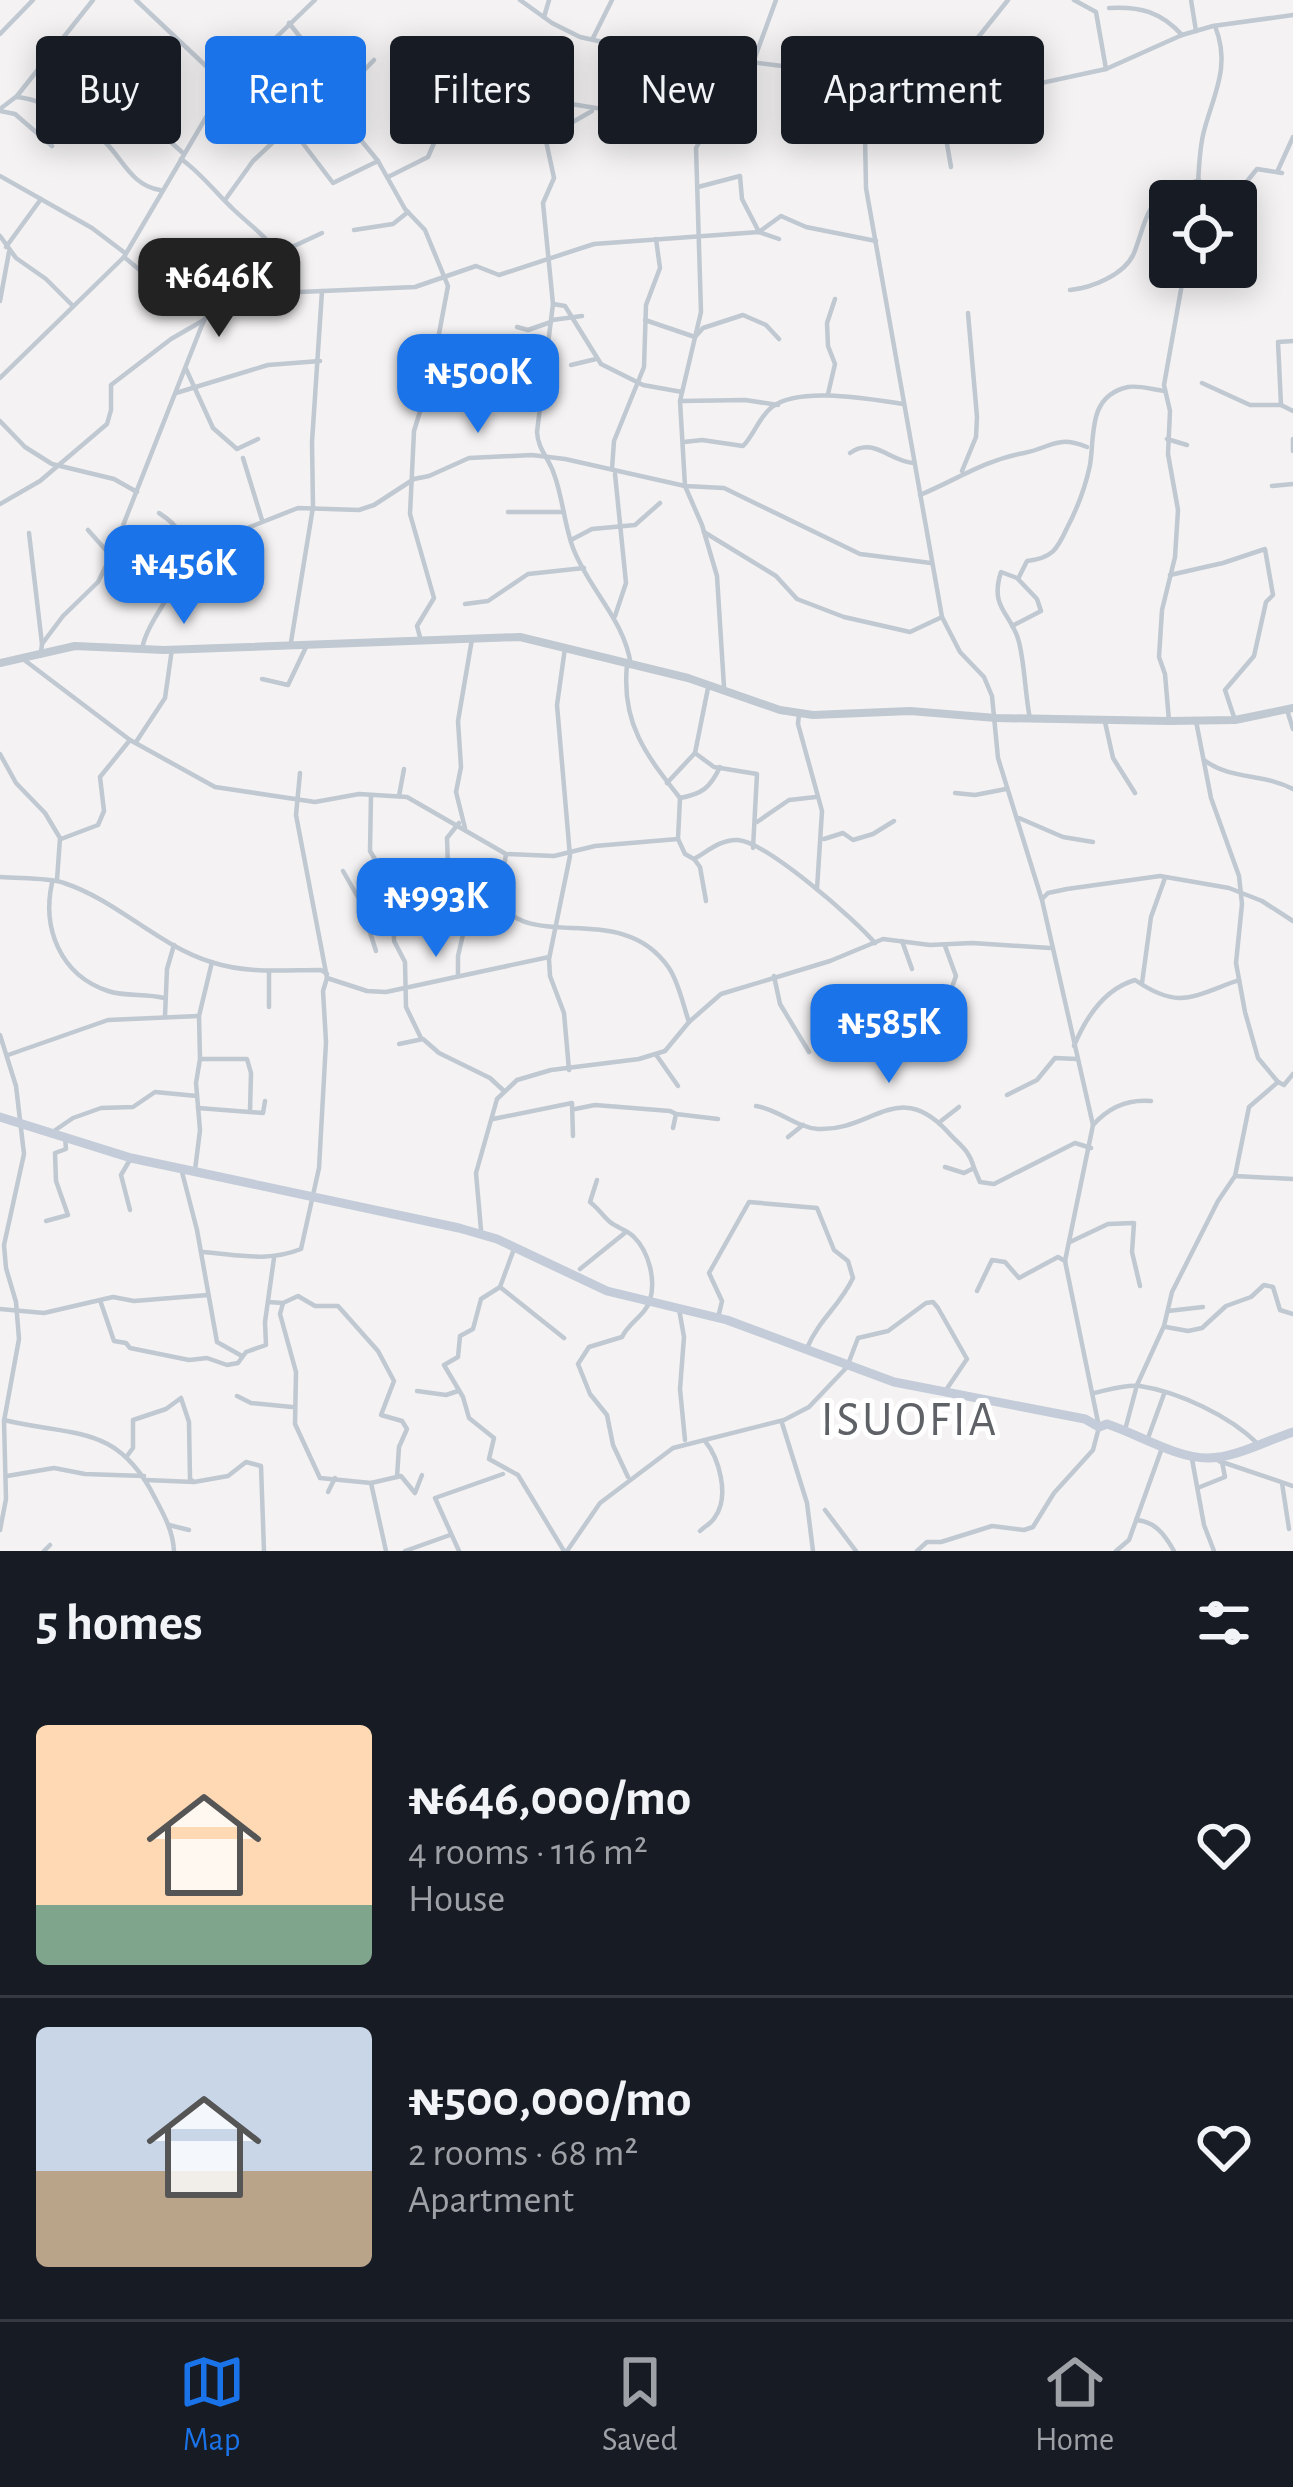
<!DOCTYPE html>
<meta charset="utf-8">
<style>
body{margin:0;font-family:"Alegreya Sans",sans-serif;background:#20242c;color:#f1f3f6;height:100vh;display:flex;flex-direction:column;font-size:45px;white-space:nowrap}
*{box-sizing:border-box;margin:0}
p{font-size:39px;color:#9ea1a6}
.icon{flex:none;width:66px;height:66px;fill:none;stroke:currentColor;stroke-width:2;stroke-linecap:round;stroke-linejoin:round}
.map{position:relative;height:1551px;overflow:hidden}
.drawer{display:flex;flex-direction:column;background:#171b24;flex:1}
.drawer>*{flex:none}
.hud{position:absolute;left:36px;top:36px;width:1221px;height:108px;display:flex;gap:24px}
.controls{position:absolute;left:1149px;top:180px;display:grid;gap:24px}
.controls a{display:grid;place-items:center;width:108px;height:108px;border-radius:12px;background:#171b24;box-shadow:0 6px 30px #0003;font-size:60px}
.price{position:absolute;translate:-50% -102px;padding:0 27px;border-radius:24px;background:#1a73e8;color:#fff;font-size:39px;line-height:78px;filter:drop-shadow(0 3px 6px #0008)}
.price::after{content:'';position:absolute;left:50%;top:72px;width:36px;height:27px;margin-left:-18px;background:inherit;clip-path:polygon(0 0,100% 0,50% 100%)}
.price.active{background:#222;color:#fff}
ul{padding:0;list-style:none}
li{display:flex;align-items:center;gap:36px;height:300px;padding:0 36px}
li+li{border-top:3px solid #363941}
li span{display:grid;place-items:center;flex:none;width:336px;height:240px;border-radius:12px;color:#555}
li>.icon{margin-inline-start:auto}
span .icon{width:144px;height:144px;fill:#fffc;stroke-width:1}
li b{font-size:51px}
h2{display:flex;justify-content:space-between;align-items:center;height:144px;padding:0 36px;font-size:51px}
.pill{padding:0 42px;border-radius:12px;background:#171b24;box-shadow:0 6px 30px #0003;font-size:42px;line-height:108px}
.pill.active{background:#1a73e8;color:#fff}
.menu{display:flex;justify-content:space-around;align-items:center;height:168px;border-top:3px solid #363941;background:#171b24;font-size:33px;color:#9ea1a6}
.menu a{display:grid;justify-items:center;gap:6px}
.menu .active{color:#1a73e8}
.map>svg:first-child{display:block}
</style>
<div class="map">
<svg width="1293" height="1551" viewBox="0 0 1293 1551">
<rect width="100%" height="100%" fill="#f4f2f2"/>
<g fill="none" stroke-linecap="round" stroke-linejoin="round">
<g stroke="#c0c8d1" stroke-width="4.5">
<path d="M136,0l71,67 20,25"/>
<path d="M520,0l32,23 28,14 41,9 186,23 156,31 143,-31 76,-34 31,-9 80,-11"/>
<path d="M1074,0l22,12 10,57"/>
<path d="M1191,0l5,31"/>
<path d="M1109,8c31,-2 52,4 73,27"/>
<path d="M544,17l5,-17"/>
<path d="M289,23l39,49 10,40 40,49 27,48 20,21 23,56 -17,90 -17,55 -4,83 24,84 -17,28 4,15"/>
<path d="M0,34l33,-34"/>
<path d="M593,38l19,-38"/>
<path d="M621,46l-19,63 -37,-6 -15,9 -7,15 11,51 -11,25 10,101 -16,128c1,18 12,26 17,42 9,24 10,50 19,74 16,42 52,72 58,118"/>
<path d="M754,60l22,-60"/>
<path d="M859,80l5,5 2,103 76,429 18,35 24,25 8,19 6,62 44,142 51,225 -28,136 34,166 -6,23 -39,43 -21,34 -9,3 -32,-4 -51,16h-14l-10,9"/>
<path d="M333,91l15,-4 26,-27"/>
<path d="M16,97c27,2 66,24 87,43 19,17 28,46 57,50"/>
<path d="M939,97l12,70"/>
<path d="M963,100l13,-60 32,-40"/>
<path d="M0,109l17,-13 76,-96"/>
<path d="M0,111l15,3 37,32"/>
<path d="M846,120l20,-2"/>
<path d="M78,122l37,-30"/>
<path d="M460,124l13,-15"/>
<path d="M140,128l22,6 22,20"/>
<path d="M545,138l47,-27"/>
<path d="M181,159c20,14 33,32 50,48 27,27 62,43 47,88"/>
<path d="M1278,170l15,-33"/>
<path d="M0,176l92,52 33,25"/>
<path d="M388,177l40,-20 6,-14 29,-18"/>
<path d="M698,187l42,-11 2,23 17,33 22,-16 25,11 70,14"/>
<path d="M225,200l28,-39 33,-31 9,3 38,50 45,-22"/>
<path d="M1197,201c2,-22 1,-48 7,-70 10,-38 27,-65 11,-105"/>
<path d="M1231,201l26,-32 25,4"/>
<path d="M354,230l39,-6 15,-12"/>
<path d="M0,236l16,22 30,21 27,27"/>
<path d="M6,247l35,-48"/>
<path d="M279,253l43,-20"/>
<path d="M124,257l34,28 8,-3 12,-19"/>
<path d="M1070,290c21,-2 55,-15 64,-37 7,-17 10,-37 22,-52 8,-12 30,-16 43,-21"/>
<path d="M0,301l9,-49"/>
<path d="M553,304l12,2 36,58 42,21 39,7"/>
<path d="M552,320l30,-4"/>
<path d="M645,320l50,17 8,-9 40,-13 23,10 13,14"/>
<path d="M517,327l11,3 23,-8"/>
<path d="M571,365l25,-6"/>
<path d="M488,367l19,12 36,1"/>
<path d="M186,369l27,59 24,21 21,-10"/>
<path d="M0,378l124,-121 84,-143 53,-62 54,-52"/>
<path d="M1202,383l48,22h31l12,6"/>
<path d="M176,393l92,-28 52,-4"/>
<path d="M828,394l7,-30 -7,-18 -1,-23 8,-24"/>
<path d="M682,401l63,-1 33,5"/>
<path d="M1281,405l-3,-63 15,-1"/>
<path d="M0,421l25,26 27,17 62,15 23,13"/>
<path d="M1167,439l20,6"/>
<path d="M1293,439v12"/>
<path d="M684,442l18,-2 41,6c11,-11 16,-29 29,-39 27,-21 97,-8 132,-3"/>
<path d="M850,453c24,-17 40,9 64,10"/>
<path d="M243,458l19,62"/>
<path d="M612,469l2,-28 30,-74 2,-62 14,-37 -4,-29"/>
<path d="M962,471l14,-34 1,-20 -9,-104"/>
<path d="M615,474l11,109 -11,33"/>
<path d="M1272,486l21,-2"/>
<path d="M920,495c36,-15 65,-35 104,-42 29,-6 32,-18 63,-6"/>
<path d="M0,504l40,-23 67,-57 4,-14v-25l60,-46 33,-19"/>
<path d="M508,512h56"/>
<path d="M88,530l23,26 21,-7 90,-11 76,-30 61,2 15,-5 40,-26 15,-3 40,-18 63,-3 33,4 120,27 39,2 136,66 71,9"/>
<path d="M704,532l72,44 21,23 47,18 66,15 32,-15"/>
<path d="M29,533l13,111"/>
<path d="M571,540l21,-11 43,-4 25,-22"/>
<path d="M103,572l13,1 7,10 43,18"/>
<path d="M1170,575l53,-12 42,-14 8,46 -7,7 -12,54 -29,34 10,30"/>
<path d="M1017,578l-16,-6c-12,37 11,41 18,70 6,24 6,52 11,77"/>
<path d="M178,582l26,1"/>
<path d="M465,604l23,-3 40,-27 56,-6"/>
<path d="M1012,626l29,-15 -4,-12 -19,-20 9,-18c25,-3 30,-11 40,-33 11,-21 18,-39 23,-63 5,-29 -3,-69 38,-78 11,-2 26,3 37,4"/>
<path d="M291,642l22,-135 -1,-65 10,-151"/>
<path d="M565,648l-8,57 13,151 -21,103 1,17 14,37 5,57"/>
<path d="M142,649c8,-46 82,-95 17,-136"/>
<path d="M41,652l1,-8 21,-28 35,-34 13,-26 91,-231 7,-14 8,-5 83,-14 115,-5 61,-21 23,9 95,-31 165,-12 20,7"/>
<path d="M23,659l107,81 85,47 100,15 44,-8 48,3 99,57 48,2 41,-10 83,-7 2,-41c-34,-43 -59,-75 -53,-133"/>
<path d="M262,679l26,6 19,-40"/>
<path d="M724,687l-7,-111 -15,-51 -17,-39 -5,-85 21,-89 -5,-164 22,-39 13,-52"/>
<path d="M708,688l-13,65 19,14 43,7 -4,74"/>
<path d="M1287,710l6,19"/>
<path d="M799,714l-1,10 24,87 -5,78"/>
<path d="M1169,721l-4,-47 -6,-17 3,-47 13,-53 3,-47 -10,-56 2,-43 -6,-26 21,-118"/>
<path d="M1196,721l15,77 28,78 3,28 -6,59 9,49 13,46 20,24"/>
<path d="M1105,722l8,36 22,35"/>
<path d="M136,742l29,-44 7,-49"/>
<path d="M0,754l16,29 29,30 15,25 -3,42"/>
<path d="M1204,760c26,20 59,13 89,29"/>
<path d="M667,783l28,-30"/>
<path d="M955,793l20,2 31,-6"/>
<path d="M371,795l-1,56 23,38 1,52 11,21 1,45 15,31"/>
<path d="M399,796l5,-27"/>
<path d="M680,798c22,-4 30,-10 40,-31"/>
<path d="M1019,818l44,19 30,5"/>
<path d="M757,822l32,-22 27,-3"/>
<path d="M465,828l-9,-36 5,-25 -3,-46 14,-82"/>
<path d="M61,839l37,-14 6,-14 -4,-34 30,-37"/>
<path d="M678,839l7,15 9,5c14,-8 27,-20 44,-19 28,2 117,79 137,103"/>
<path d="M824,839l19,-6 10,7 20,-6 21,-13"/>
<path d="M506,854l-7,48c33,51 123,-3 170,66 10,15 14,37 20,54"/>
<path d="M694,859l6,8 6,34"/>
<path d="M343,871l16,28 17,52"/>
<path d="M0,877c20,2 45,0 64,6 54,18 93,62 147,79 37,12 72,8 110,8l6,4"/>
<path d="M52,883c-10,45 8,92 56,108 18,6 38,2 56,7"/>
<path d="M359,899l36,-4"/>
<path d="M1042,899l6,-6 19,-4 93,-13 69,12 33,13 31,20"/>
<path d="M902,941l10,28"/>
<path d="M945,946l11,30 -8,22"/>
<path d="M269,973v34"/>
<path d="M458,975v-19l10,-43 -20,-47 -1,-28 12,-15"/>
<path d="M774,976l6,28 29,48"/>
<path d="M327,978l40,13 19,1 163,-35"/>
<path d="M1142,983l9,-66 14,-39"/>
<path d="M165,1016l2,-47 7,-24"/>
<path d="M0,1035l16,51 8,68 -20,91 2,23 10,34 3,37 -15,82 2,78 -6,31"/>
<path d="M399,1044l24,-5 16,14 51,25 14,13"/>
<path d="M1074,1046c12,-29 30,-57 61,-66 44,30 56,17 104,0"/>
<path d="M8,1055l100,-35 91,-4"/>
<path d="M657,1056l21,30"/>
<path d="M200,1059h47l4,14 -1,38"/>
<path d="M1007,1095l30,-15 18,-22 22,1"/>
<path d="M756,1106c22,3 39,21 62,23 53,3 80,-51 129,2 12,14 22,18 27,37"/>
<path d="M198,1108l65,5 2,-12"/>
<path d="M575,1109l20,-4 75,6 6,3 -3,14"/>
<path d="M676,1114l42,5"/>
<path d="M493,1119l79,-16 1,33"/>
<path d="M941,1121l18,-14"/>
<path d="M1093,1125c15,-17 35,-26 58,-24"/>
<path d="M54,1131l19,-13 28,-10 32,-1 22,-15 42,4"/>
<path d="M788,1137l15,-12"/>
<path d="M945,1167l19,6 10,-5 6,14 14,2 81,-41 16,5"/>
<path d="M195,1170l5,-40 -4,-47 4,-24 -1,-43 13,-54"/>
<path d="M182,1172l15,58 20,112 25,14"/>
<path d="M1235,1176l58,3"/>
<path d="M597,1180l-7,22c8,6 13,14 20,20 7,6 18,8 24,15 15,15 22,43 16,63 -5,16 -21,22 -28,37l-33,10 -11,17 12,30 17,21 6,30 15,32"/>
<path d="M130,1210l-9,-35 10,-17"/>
<path d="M46,1221l22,-6 -12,-34 -1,-28 11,-4 -1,-12"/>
<path d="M481,1230l-5,-57 21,-74 20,-19 34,-10 88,-11 26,-8 24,-29 32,-28 109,-33 53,-22 47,6 42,-2 78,5"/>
<path d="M1070,1242l38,-18 26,-1 -2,29 8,34"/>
<path d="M514,1249l-14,38 -19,12 -8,30 -13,7 -2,21 -14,8 19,32 6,21 25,20 -5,21 29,16 46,76"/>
<path d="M201,1252c35,2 65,11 100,-3l18,-81 7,-126 -3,-51 4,-13 -31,-163 4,-42"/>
<path d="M580,1269l46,-37"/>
<path d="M500,1287l64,51"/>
<path d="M977,1291l15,-31 13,2 14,16 39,-21 7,4"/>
<path d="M268,1302l15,1 15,-7 17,10h23l40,45 16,30 -13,34 21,6 5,8 -8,18 -2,30"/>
<path d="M101,1303l13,38 12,2 4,5 59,12 18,-2 20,7 11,-2 8,-11 20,-7 -1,-23 9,-64"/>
<path d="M283,1303l-3,11 16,58 -1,52 25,54 51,5 30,-7 14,17 7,-18"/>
<path d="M0,1309l44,4 69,-16 21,4 74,-6"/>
<path d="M679,1309l5,28 -4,52 5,51"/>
<path d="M1168,1311l35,-4"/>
<path d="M718,1318l4,-17 -13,-28 40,-71 68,6 17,42 14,11 5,17c-14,29 -33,40 -46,70"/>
<path d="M1166,1327l22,4 14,-3 24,-22 25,-9 13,-12 9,2 7,23 13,4"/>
<path d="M417,1391l29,4 12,-4"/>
<path d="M1094,1393c14,-3 32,-9 46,-7 39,6 90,30 118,58"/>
<path d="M237,1396l14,7 41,4"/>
<path d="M4,1420c70,17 113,3 151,78 9,17 18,33 19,53"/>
<path d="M782,1423l25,80 6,48"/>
<path d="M1125,1430l12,-45 27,-59 8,-34 46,-91 17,-25 14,-69 29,-25 6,3 9,-11"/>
<path d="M1148,1438l16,-44"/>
<path d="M127,1456l6,-8v-28l33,-11 15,-11 8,24 1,57 4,3 34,-6 18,-14 15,4 3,85"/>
<path d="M1192,1459l12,66 10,26"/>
<path d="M1219,1461l74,25"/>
<path d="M7,1476l47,-8 31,6 59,2"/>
<path d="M146,1480l48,2"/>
<path d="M371,1483l15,68"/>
<path d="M1282,1483l7,46"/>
<path d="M1200,1487l25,-10 -3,-15"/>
<path d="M328,1492l7,-14"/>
<path d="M825,1510l31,41"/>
<path d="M1136,1520c19,1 29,15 38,31"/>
<path d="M169,1525l20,5"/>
<path d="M700,1531c5,-5 12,-8 15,-14 15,-21 4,-59 -10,-76"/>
<path d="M44,1551l6,-6"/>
<path d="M405,1551l45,-16"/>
<path d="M459,1551l-24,-53 68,-24"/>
<path d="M567,1551l33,-48 73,-55 111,-28 25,-13 38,-40 11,-29 30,-7 38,-28 7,-1 5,6 29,51 -21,31"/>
<path d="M1116,1551l13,-11 33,-92"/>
</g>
<path stroke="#c0c8d1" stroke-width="8" d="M0,663l75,-17 89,4 356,-13 168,41 92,32 33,5 97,-4 86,7 173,3 66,-1 58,-12"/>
<path stroke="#c3ccd8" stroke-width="9" d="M0,1117l131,41 328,70 38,11 110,52 120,29 167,62 191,37 14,8 8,-3c31,10 68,34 101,34 27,0 60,-18 85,-26"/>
</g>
<g text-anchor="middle" stroke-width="10" stroke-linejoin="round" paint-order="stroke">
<g font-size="48" letter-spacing="3" fill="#5e6267" stroke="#fff">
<text x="910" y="1435">ISUOFIA</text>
</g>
</g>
</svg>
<div class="controls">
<a><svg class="icon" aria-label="locate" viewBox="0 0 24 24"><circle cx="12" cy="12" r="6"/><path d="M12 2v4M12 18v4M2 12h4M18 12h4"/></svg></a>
</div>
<b class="price active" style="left:219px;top:340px">₦646K</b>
<b class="price" style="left:478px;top:436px">₦500K</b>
<b class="price" style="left:184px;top:627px">₦456K</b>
<b class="price" style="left:436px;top:960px">₦993K</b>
<b class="price" style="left:889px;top:1086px">₦585K</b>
<div class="hud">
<a class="pill">Buy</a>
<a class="pill active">Rent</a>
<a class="pill">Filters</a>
<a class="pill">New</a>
<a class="pill">Apartment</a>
</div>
</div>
<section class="drawer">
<h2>5 homes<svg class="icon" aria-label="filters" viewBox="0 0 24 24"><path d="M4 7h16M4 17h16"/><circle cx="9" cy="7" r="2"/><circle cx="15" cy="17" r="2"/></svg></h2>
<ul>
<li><span style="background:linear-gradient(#ffd9b3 75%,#7fa58c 0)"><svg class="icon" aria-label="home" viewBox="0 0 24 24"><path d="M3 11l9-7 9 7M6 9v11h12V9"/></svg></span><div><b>₦646,000/mo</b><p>4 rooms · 116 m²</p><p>House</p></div><svg class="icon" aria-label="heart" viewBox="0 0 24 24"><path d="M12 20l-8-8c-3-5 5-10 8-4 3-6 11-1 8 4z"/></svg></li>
<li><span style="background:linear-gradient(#c9d6e8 60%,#b9a48a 0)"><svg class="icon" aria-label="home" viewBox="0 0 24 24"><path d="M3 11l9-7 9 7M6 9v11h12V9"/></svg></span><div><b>₦500,000/mo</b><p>2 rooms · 68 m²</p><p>Apartment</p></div><svg class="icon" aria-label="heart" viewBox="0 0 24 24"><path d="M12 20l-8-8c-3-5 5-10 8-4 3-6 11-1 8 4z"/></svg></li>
</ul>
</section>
<nav class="menu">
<a class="active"><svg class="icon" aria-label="map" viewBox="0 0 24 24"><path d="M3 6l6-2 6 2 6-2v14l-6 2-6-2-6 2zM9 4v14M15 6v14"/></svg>Map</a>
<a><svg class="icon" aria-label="saved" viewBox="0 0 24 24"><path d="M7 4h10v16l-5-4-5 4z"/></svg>Saved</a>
<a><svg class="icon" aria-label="home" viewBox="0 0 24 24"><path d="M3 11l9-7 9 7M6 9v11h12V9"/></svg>Home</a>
</nav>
